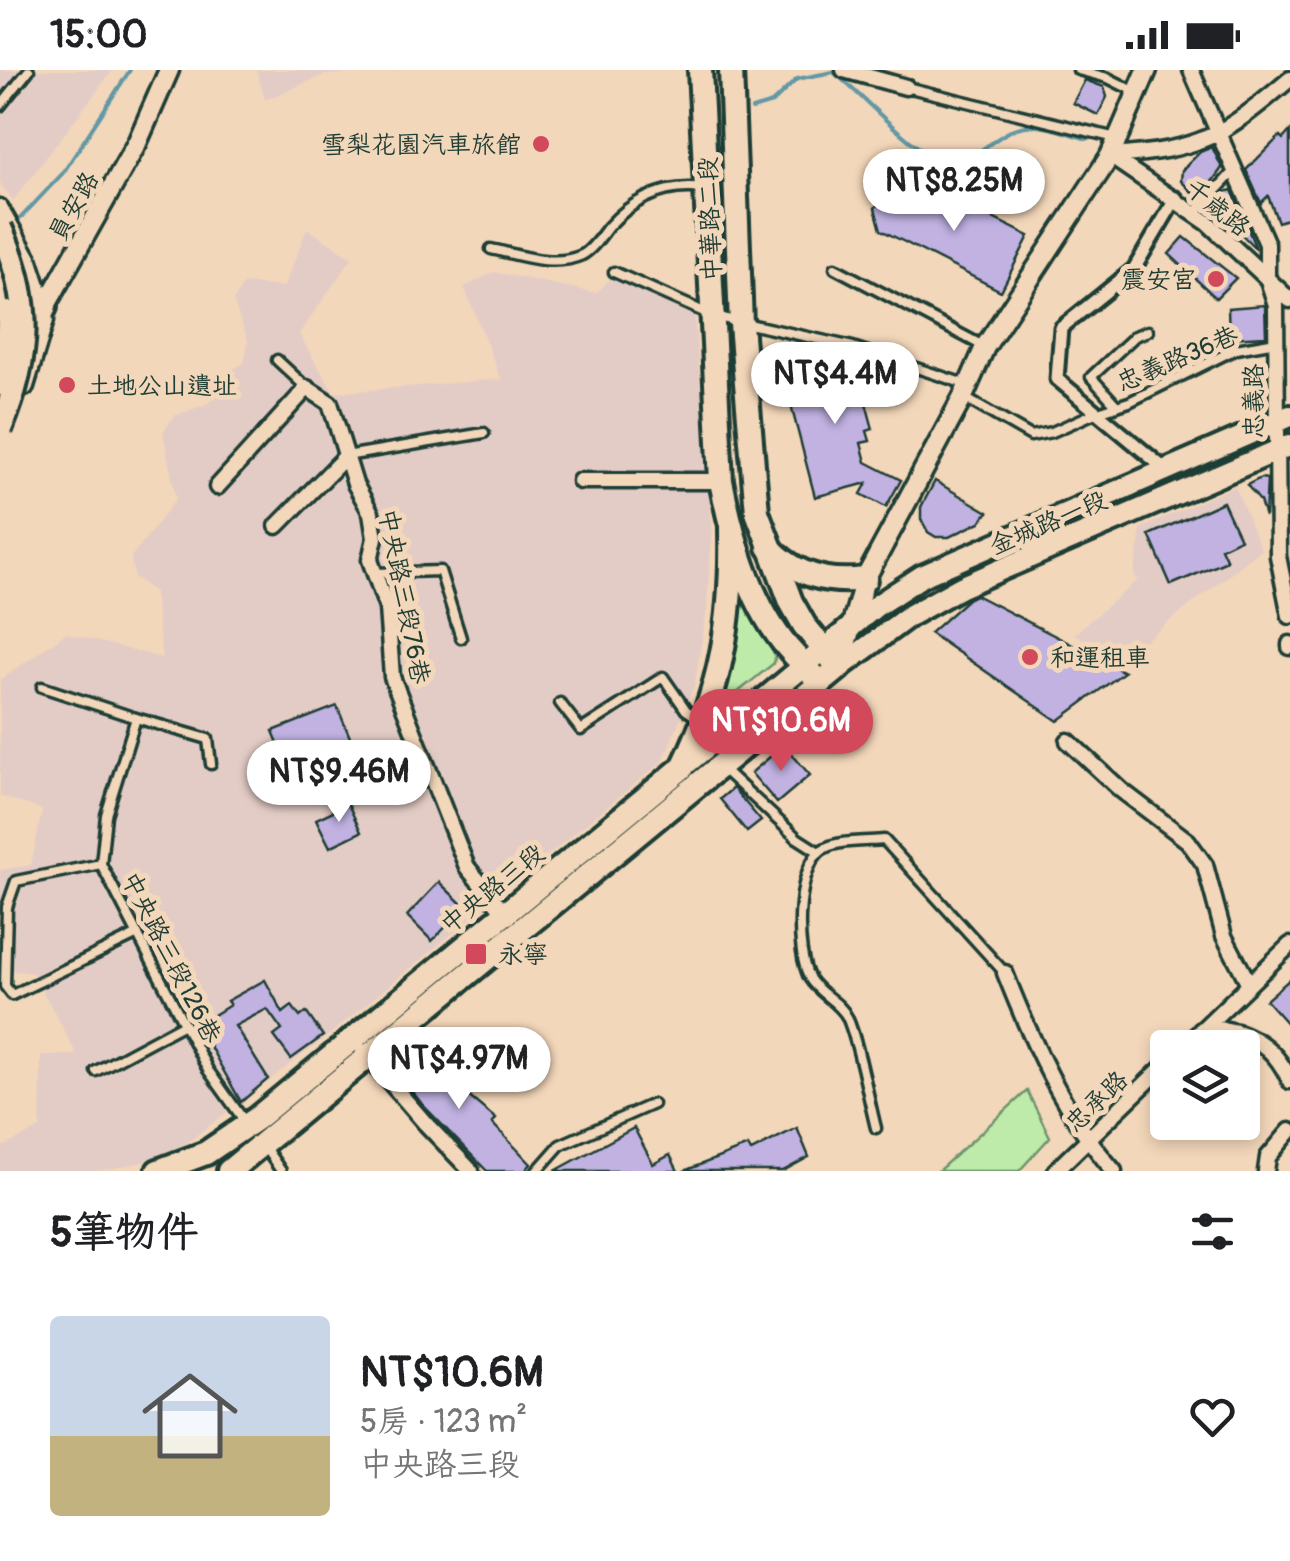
<!DOCTYPE html>
<html lang="zh-TW">
<meta charset="utf-8">
<style>
body{margin:0;font-family:Pangolin,"LXGW WenKai TC",sans-serif;background:#f2f2f2;color:#202124;height:100vh;display:flex;flex-direction:column;font-size:38px;white-space:nowrap}
*{box-sizing:border-box;margin:0}
p{font-size:32px;color:#757577}
.icon{flex:none;width:55px;height:55px;fill:none;stroke:currentColor;stroke-width:2;stroke-linecap:round;stroke-linejoin:round}
.map{position:relative;height:1101px;overflow:hidden}
.details{display:flex;flex-direction:column;background:#fff;flex:1}
.details>*{flex:none}
.controls{position:absolute;left:1150px;top:960px;display:grid;gap:20px}
.controls a{display:grid;place-items:center;width:110px;height:110px;border-radius:10px;background:#fff;box-shadow:0 5px 15px #0003;font-size:50px}
.price{position:absolute;translate:-50% -85px;padding:0 22px;border-radius:35px;background:#fff;color:#222;font-size:32px;line-height:65px;filter:drop-shadow(0 2px 5px #0008)}
.price::after{content:'';position:absolute;left:50%;top:60px;width:30px;height:22px;margin-left:-15px;background:inherit;clip-path:polygon(0 0,100% 0,50% 100%)}
.price.current{background:#d1495b;color:#fff}
ul{padding:0;list-style:none}
li{display:flex;align-items:center;gap:30px;height:250px;padding:0 50px}
li span{display:grid;place-items:center;flex:none;width:280px;height:200px;border-radius:10px;color:#555}
li>.icon{margin-inline-start:auto}
span .icon{width:120px;height:120px;fill:#fffc;stroke-width:1}
li b{font-size:42px}
h2{display:flex;justify-content:space-between;align-items:center;height:120px;padding:0 50px;font-size:42px}
.status{display:flex;justify-content:space-between;align-items:center;height:70px;padding:0 50px;background:#fff;direction:ltr}
.status svg{height:28px;fill:currentColor}
.map>svg:first-child{display:block}
</style>
<div class="status"><b>15:00</b><svg viewBox="0 0 49 12"><path d="M0 12V9h3v3zM5 12V6h3v6zM10 12V3h3v9zM15 12V0h3v12zM26 1h20v11H26zM47 4h2v5h-2z"/></svg></div>
<div class="map">
<svg width="1290" height="1101" viewBox="0 0 1290 1101">
<rect width="100%" height="100%" fill="#f3d7ba"/>
<filter id="ink" filterUnits="userSpaceOnUse"><feTurbulence type="fractalNoise" baseFrequency=".01" numOctaves="2"/><feDisplacementMap in="SourceGraphic" scale="20" xChannelSelector="R" yChannelSelector="G"/><feConvolveMatrix kernelMatrix="1 2 1 2 8 2 1 2 1" color-interpolation-filters="sRGB"/></filter>
<g filter="url(#ink)">
<g fill="#e4ccc6">
<path d="M0,0h113l-100,131 -13,-18z"/>
<path d="M256,0h150l-81,5 -60,25z"/>
<path d="M307,158l45,30 -53,76 35,59 167,-14 -37,-92 30,-15 102,21 14,-14 84,33 18,214 -5,82 -12,76 -32,77 -333,273 -162,123 -68,14h-100v-23l40,-20 1,-73h36l-44,-82 -33,-4v-99l31,-5 11,-55 -42,-14v-116l66,-47 96,25 -8,-66 -20,-15 -3,-20 45,-58 -13,-67 11,-16 35,-13 10,-26 25,-14 4,-22 -15,-40 11,-18 40,4z"/>
<path d="M1235,416l26,64 -141,110 -46,-26 64,-54 -4,-6 7,-46z"/>
</g>
<g fill="#beeba9" stroke="#6e946e" stroke-width="2.5">
<path d="M743,525l32,61 -1,7 -53,43 14,-55 4,-54z"/>
<path d="M1027,1021l23,46 -31,34h-81z"/>
</g>
<g fill="none" stroke-linecap="round" stroke-linejoin="round">
<g stroke="#6298a5" stroke-width="4">
<path d="M752,39l20,-6 25,-24 36,-7c28,21 85,87 116,90 24,3 50,-33 77,-36 19,-2 42,8 61,13"/>
<path d="M13,156l50,-53 67,-103"/>
</g>
</g>
<g fill="#c1b2e2" stroke="#1f3d34" stroke-width="2.5">
<path d="M1085,10l19,7 3,10 -9,18 -25,-12z"/>
<path d="M1290,61v87l-12,4 -10,-26 -7,7 -15,-33 34,-34 3,3z"/>
<path d="M1212,77l10,21 -16,22 -14,2 -11,-11 1,-11 18,-18z"/>
<path d="M928,116l101,50 -28,55 -120,-61 -6,-22 5,-7 10,-8h10l20,9z"/>
<path d="M1232,120l8,19 -1,13 7,2 10,25 -43,-44 11,-13z"/>
<path d="M1184,167l52,41 -20,20 -47,-44z"/>
<path d="M1265,235l1,31 -37,2 -1,-30z"/>
<path d="M853,285l20,74 -6,2 3,10 -9,2 5,19 35,18 -15,27 -25,-13 6,-11 -52,14 -35,-134 35,-5 1,6z"/>
<path d="M1261,408l6,1 -2,38 -5,-16 -13,-16z"/>
<path d="M935,411l53,31 -8,10 -31,15h-13l-8,-5 -7,-13v-12z"/>
<path d="M1223,432l17,37 -19,9 6,13 -56,24 -22,-50z"/>
<path d="M976,525l91,47 57,30 -66,49 -128,-88 38,-34z"/>
<path d="M337,636l26,63 -64,25 -26,-63z"/>
<path d="M784,675l26,30 -33,28 -26,-30z"/>
<path d="M733,718l28,33 -14,11 -27,-33z"/>
<path d="M348,734l13,28 -31,15 -14,-28z"/>
<path d="M439,812l26,25 -33,34 -25,-25z"/>
<path d="M1290,909v48l-24,-27z"/>
<path d="M265,910l18,33 9,-7 8,11 6,-5 17,24 -32,23 -17,-23 8,-6 -15,-21 -32,17 33,53 -27,23 -43,-77 32,-20 -3,-4z"/>
<path d="M425,970l19,22 -9,8 24,22 2,-2 35,29 -4,4 39,41 -6,7h-38l-65,-67 -29,-37z"/>
<path d="M634,1058l19,36 17,-9 8,16h-123z"/>
<path d="M797,1058l12,29 -26,14h-99l64,-25 3,5z"/>
</g>
<g fill="none" stroke-linecap="round" stroke-linejoin="round">
<g stroke="#1f3d34" stroke-width="15">
<g id="service">
<path d="M1078,0l30,8 26,13"/>
<path d="M906,17l210,51"/>
<path d="M0,36l29,-36"/>
<path d="M1195,143l40,-43"/>
<path d="M491,179c29,6 62,19 91,6 10,-5 19,-19 26,-28 26,-29 58,-43 96,-38"/>
<path d="M835,198l150,79"/>
<path d="M614,202l99,44 140,31 112,37"/>
<path d="M277,290l29,27"/>
<path d="M963,327l68,39 21,-4 43,-19 34,-11 107,-53 40,-7"/>
<path d="M1117,336l-26,-29 44,-41 13,-5"/>
<path d="M346,386l138,-23"/>
<path d="M375,503l65,-2 21,67"/>
<path d="M42,617l94,31 -30,97 -5,49 107,206 37,52"/>
<path d="M560,633l21,27 82,-53 23,33 15,10"/>
<path d="M136,648l72,21 3,25"/>
<path d="M721,697l76,71 22,14"/>
<path d="M101,794l-85,17 -9,26 -2,79 7,9 126,-61"/>
<path d="M96,1001l88,-47"/>
<path d="M876,1058c-8,-31 -17,-84 -29,-111 -8,-16 -28,-23 -37,-38 -15,-27 -14,-103 8,-126 14,-14 47,-11 66,-13l121,133"/>
<path d="M264,1076l17,25"/>
<path d="M537,1101l23,-26 93,-41"/>
</g>
</g>
<g stroke="#1f3d34" stroke-width="19">
<path id="pedestrian" d="M1166,400l-109,-91 4,-51 73,-59 42,-71"/>
</g>
<g stroke="#1f3d34" stroke-width="21">
<g id="minor">
<path d="M844,0l62,17"/>
<path d="M1191,0l76,174v33l9,28 2,251 12,60"/>
<path d="M1110,86l98,67 82,77"/>
<path d="M1110,86c92,-6 111,-19 180,-77"/>
<path d="M0,137l29,51 16,49"/>
<path d="M580,411h141"/>
<path d="M217,417l90,-99 23,15 25,81 16,29 4,25 -5,22 17,48 5,69 75,190 41,50"/>
<path d="M277,456l69,-70"/>
<path d="M1290,574v3"/>
<path d="M1068,671l53,49 67,51 17,24 19,71 25,48"/>
<path d="M1005,903c28,71 59,141 109,198"/>
<path d="M1201,960c40,-6 74,15 89,51"/>
<path d="M1183,978l107,-103"/>
<path d="M363,981l62,72 46,48"/>
<path d="M1055,1101l113,-109"/>
<path d="M1266,1101l2,-14 22,-26"/>
</g>
</g>
<g stroke="#1f3d34" stroke-width="25">
<g id="tertiary">
<path d="M38,243l7,-6 92,-164 32,-73"/>
<path d="M24,316l20,-66"/>
<path d="M839,598l26,-89 98,-182 22,-50 125,-191 37,-86"/>
</g>
</g>
<g stroke="#1f3d34" stroke-width="28">
<g id="secondary">
<path d="M839,598l70,-52 52,-29 329,-142"/>
<path d="M685,695l191,-159 46,-30 368,-160"/>
</g>
</g>
<g stroke="#1f3d34" stroke-width="30">
<g id="primary">
<path d="M700,0l21,411c11,55 27,116 62,161 12,15 26,28 38,41"/>
<path d="M769,477c25,28 59,37 96,32"/>
<path d="M158,1101l48,-18 50,-34 427,-352c39,-80 50,-150 48,-238"/>
<path d="M229,1101l610,-503 -35,-43 -13,-23 -34,-90 -16,-188 -10,-254"/>
</g>
</g>
<g stroke="#1f3d34" stroke-width="30">
<path id="trunk" d="M21,283l24,-46"/>
</g>
<use href="#service" stroke="#f3d7ba" stroke-width="8"/>
<use href="#pedestrian" stroke="#f3d7ba" stroke-width="11"/>
<use href="#minor" stroke="#f3d7ba" stroke-width="14"/>
<use href="#tertiary" stroke="#f3d7ba" stroke-width="18"/>
<use href="#secondary" stroke="#f3d7ba" stroke-width="20"/>
<use href="#primary" stroke="#f3d7ba" stroke-width="22"/>
<use href="#trunk" stroke="#f3d7ba" stroke-width="22"/>
<g stroke="#1f3d34" stroke-width="30" stroke-linecap="butt">
<g id="trunk-bridge">
<path d="M0,158c33,73 30,129 0,201"/>
<path d="M0,314l7,-33 2,-38"/>
</g>
</g>
<use href="#trunk-bridge" stroke="#f3d7ba" stroke-width="22"/>
</g>
</g>
<g fill="#d1495b" stroke="#f3d7ba" stroke-width="4">
<circle cx="541" cy="74" r="10"/>
<circle cx="1216" cy="209" r="10"/>
<circle cx="67" cy="315" r="10"/>
<circle cx="1030" cy="587" r="10"/>
<rect x="464" y="872" width="24" height="24" rx="5"/>
</g>
<g text-anchor="middle" stroke-width="10" stroke-linejoin="round" paint-order="stroke">
<g font-size="25" fill="#1f3d34" stroke="#f3d7ba" text-anchor="start">
<text x="521" y="83" text-anchor="end">雪梨花園汽車旅館</text>
<text x="1196" y="218" text-anchor="end">震安宮</text>
<text x="87" y="324">土地公山遺址</text>
<text x="1050" y="596">和運租車</text>
<text x="498" y="893">永寧</text>
</g>
<g font-size="25" fill="#1f3d34" stroke="#f3d7ba">
<text transform="translate(73 136) rotate(-61)" y="9">員安路</text>
<text transform="translate(1218 137) rotate(39)" y="9">千歲路</text>
<text transform="translate(709 149) rotate(-92)" y="9">中華路二段</text>
<text transform="translate(1177 288) rotate(-23)" y="9">忠義路36巷</text>
<text transform="translate(1253 331) rotate(-90)" y="9">忠義路</text>
<text transform="translate(1048 452) rotate(-23)" y="9">金城路一段</text>
<text transform="translate(405 526) rotate(79)" y="9">中央路三段76巷</text>
<text transform="translate(492 818) rotate(-39)" y="9">中央路三段</text>
<text transform="translate(172 887) rotate(63)" y="9">中央路三段126巷</text>
<text transform="translate(1096 1031) rotate(-44)" y="9">忠承路</text>
</g>
</g>
</svg>
<div class="controls">
<a><svg class="icon" aria-label="layers" viewBox="0 0 24 24"><path d="M12 4l9 5-9 5-9-5zM3 14l9 5 9-5"/></svg></a>
</div>
<b class="price" style="left:954px;top:164px">NT$8.25M</b>
<b class="price" style="left:835px;top:357px">NT$4.4M</b>
<b class="price current" style="left:781px;top:704px">NT$10.6M</b>
<b class="price" style="left:339px;top:755px">NT$9.46M</b>
<b class="price" style="left:459px;top:1042px">NT$4.97M</b>
</div>
<section class="details">
<h2>5筆物件<svg class="icon" aria-label="filters" viewBox="0 0 24 24"><path d="M4 7h16M4 17h16"/><circle cx="9" cy="7" r="2"/><circle cx="15" cy="17" r="2"/></svg></h2>
<ul>
<li><span style="background:linear-gradient(#c9d6e8 60%,#c2b280 0)"><svg class="icon" aria-label="home" viewBox="0 0 24 24"><path d="M3 11l9-7 9 7M6 9v11h12V9"/></svg></span><div><b>NT$10.6M</b><p>5房 · 123 m²</p><p>中央路三段</p></div><svg class="icon" aria-label="heart" viewBox="0 0 24 24"><path d="M12 20l-8-8c-3-5 5-10 8-4 3-6 11-1 8 4z"/></svg></li>
</ul>
</section>
